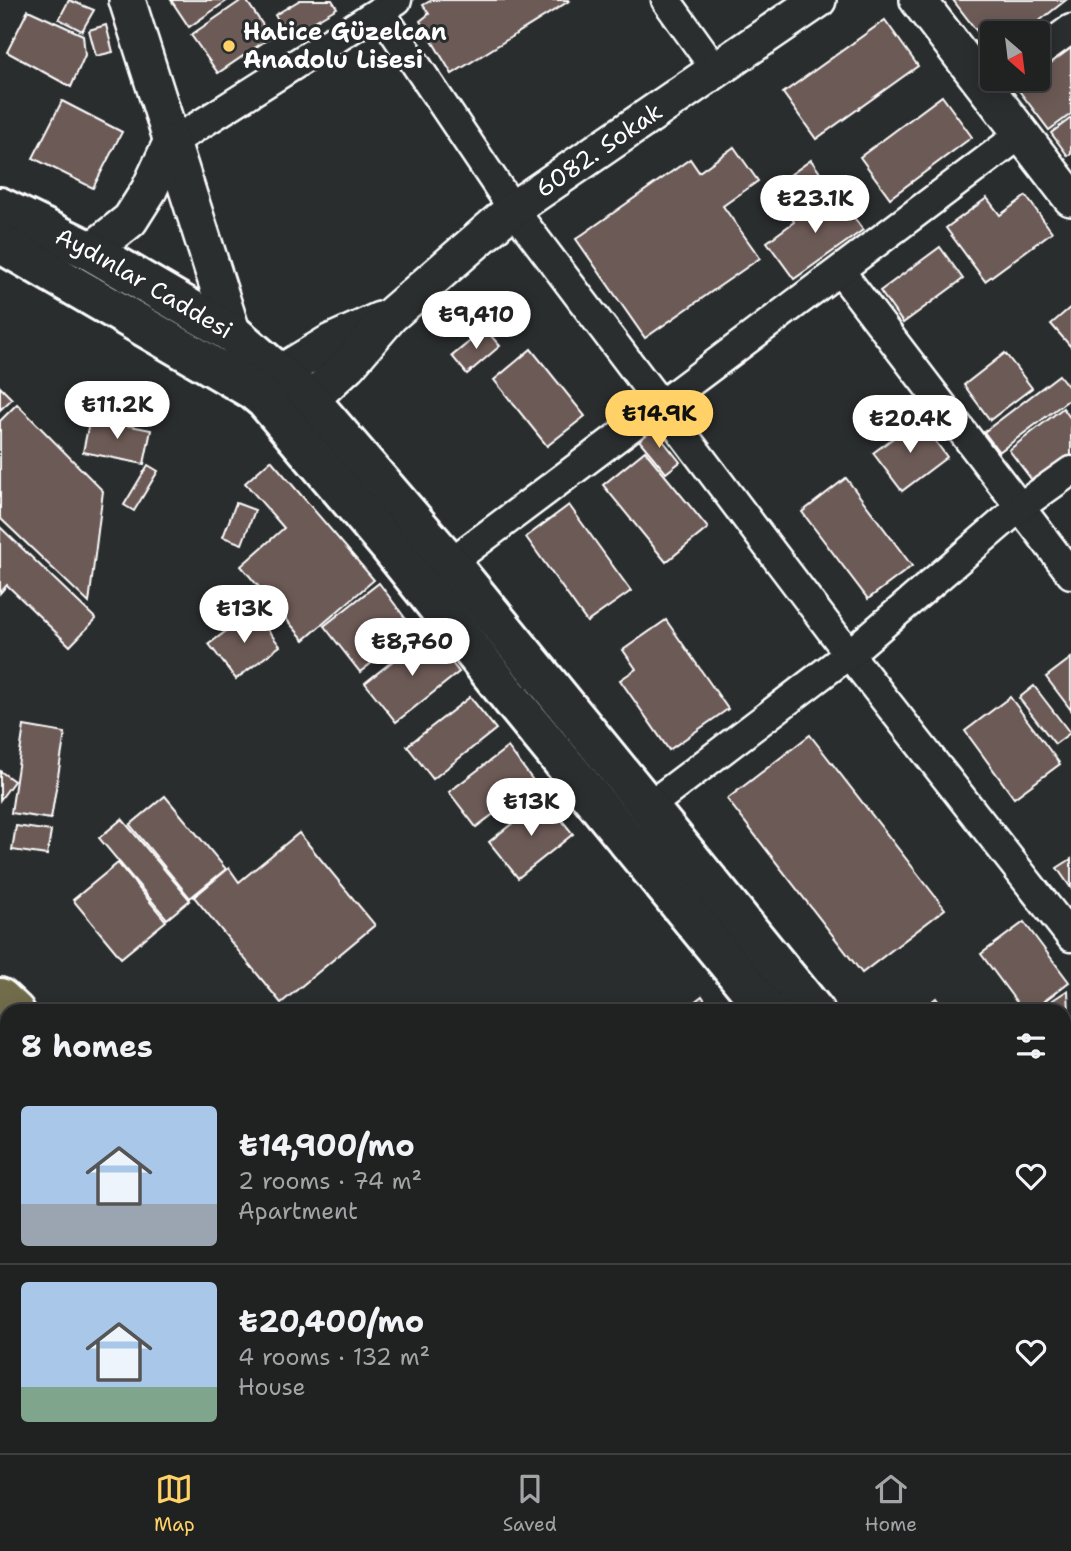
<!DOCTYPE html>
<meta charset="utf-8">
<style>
body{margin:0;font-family:"Shantell Sans",sans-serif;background:#282a2a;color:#f1f3f6;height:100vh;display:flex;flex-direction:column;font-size:26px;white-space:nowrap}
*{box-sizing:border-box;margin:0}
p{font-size:23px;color:#a2a4a5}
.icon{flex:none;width:38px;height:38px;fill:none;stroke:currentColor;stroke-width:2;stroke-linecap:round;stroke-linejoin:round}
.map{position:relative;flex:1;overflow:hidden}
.sheet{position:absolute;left:0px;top:1004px;width:1071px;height:450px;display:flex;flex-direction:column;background:#202222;border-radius:21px 21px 0 0;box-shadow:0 4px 18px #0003,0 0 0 2px #3d3f40}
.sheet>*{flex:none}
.needle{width:46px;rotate:152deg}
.tools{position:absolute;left:980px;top:21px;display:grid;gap:14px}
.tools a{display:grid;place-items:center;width:70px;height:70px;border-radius:7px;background:#202222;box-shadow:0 4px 18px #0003,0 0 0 2px #3d3f40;font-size:35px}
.price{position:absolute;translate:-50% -60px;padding:0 16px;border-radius:24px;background:#fff;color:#222;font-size:23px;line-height:46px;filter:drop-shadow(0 2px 4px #0008)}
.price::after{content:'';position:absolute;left:50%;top:42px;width:21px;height:16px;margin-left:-10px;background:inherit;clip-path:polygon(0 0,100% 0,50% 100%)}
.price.on{background:#ffd166;color:#111}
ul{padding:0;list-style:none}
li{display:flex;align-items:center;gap:21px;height:175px;padding:0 21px}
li+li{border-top:2px solid #3d3f40}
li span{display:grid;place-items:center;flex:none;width:196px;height:140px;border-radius:7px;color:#555}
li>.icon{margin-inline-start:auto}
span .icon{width:84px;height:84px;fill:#fffc;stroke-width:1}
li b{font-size:30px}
h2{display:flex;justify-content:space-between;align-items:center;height:84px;padding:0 21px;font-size:30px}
.dock{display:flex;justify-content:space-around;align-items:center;height:98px;border-top:2px solid #3d3f40;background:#202222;font-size:19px;color:#a2a4a5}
.dock a{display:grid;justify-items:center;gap:4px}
.dock .on{color:#ffd166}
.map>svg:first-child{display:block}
</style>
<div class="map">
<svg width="1071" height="1453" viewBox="0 0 1071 1453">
<rect width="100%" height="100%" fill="#2a2d2e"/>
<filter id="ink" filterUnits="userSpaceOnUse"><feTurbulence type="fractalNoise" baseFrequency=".0143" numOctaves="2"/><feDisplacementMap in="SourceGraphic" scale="14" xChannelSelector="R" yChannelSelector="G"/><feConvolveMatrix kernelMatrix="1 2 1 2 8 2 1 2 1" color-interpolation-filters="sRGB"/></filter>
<g filter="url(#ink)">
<g fill="#6c5a57" stroke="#fff" stroke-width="2">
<path d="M69,0l25,10 -12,21 -23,-12z"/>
<path d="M171,0h57l-39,27z"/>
<path d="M242,0h4l25,37 -53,36 -27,-38z"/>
<path d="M300,0h32l5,8 -49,29 -13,-22z"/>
<path d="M432,0h136l1,1 -117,73 -32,-53 9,-7 -6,-9z"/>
<path d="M953,0h113l-42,33h-32v18z"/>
<path d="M28,10l55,25 2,20 -14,32 -64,-35z"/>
<path d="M885,20l33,46 -102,73 -33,-46z"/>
<path d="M106,25l7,27 -17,4 -7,-26z"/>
<path d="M1071,47v67l-22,16 -32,-42 13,-9h8v-6z"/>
<path d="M942,96l30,41 -82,61 -30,-41z"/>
<path d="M62,101l60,31 -29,56 -60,-30z"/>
<path d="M1071,118v36l-3,2 -17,-23z"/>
<path d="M734,147l24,34 -35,25 37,52 -115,80 -69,-99 114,-80 9,13z"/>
<path d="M811,160l19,27 -31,23 -20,-27z"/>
<path d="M836,192l27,38 -69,49 -27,-37 27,-20 -2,-4 17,-13 3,5z"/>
<path d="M1026,196l26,36 -67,49 -39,-53 41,-30 13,17z"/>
<path d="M940,247l23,32 -60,44 -23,-32z"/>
<path d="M1071,307v40l-20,-23z"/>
<path d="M485,329l15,17 -33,28 -15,-18z"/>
<path d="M531,349l54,67 -38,30 -53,-66z"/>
<path d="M1005,353l27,35 -42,32 -26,-35z"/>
<path d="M1059,375l12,15v8l-72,54 -15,-20z"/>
<path d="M0,387l12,12 -12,11z"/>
<path d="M17,404l86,87 -14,112 -89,-85v-97z"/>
<path d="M1063,408l8,11v38l-36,27 -26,-34z"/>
<path d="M90,418l61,12 -7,34 -61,-12z"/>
<path d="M919,419l28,38 -45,34 -29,-38z"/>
<path d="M653,428l27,34 -14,11 -28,-34z"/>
<path d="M645,451l63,77 -42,34 -63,-77z"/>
<path d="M271,460l103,120 -70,60 -63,-74 43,-38 -39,-45z"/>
<path d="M148,465l10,6 -24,40 -10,-6z"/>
<path d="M846,478l66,88 -44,33 -66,-87z"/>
<path d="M236,503l19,7 -13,34 -19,-7z"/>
<path d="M569,505l62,86 -44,31 -61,-85z"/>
<path d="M0,527l96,92 -26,27 -63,-61 -7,8z"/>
<path d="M379,583l35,47 -54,42 -36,-46z"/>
<path d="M253,611l27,35 -44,33 -27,-35z"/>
<path d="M666,620l62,89 -59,41 -49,-70 16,-11 -13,-19z"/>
<path d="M428,633l31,39 -63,50 -31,-39z"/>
<path d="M1071,658v52l-25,-33z"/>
<path d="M1034,686l36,47 -15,11 -36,-46z"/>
<path d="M470,697l26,32 -63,50 -26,-33z"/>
<path d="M1010,697l50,67 -46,34 -49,-67z"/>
<path d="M24,726l41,7 -14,86 -40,-6z"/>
<path d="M810,735l135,174 -83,64 -135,-174z"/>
<path d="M508,747l27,36 -59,44 -27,-35z"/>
<path d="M0,771l14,10 -14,19z"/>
<path d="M165,796l61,73 -36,29 -60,-73z"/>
<path d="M544,798l29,36 -55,44 -29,-36z"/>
<path d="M122,819l68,81 -23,19 -68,-81z"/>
<path d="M16,826l35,5 -4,24 -35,-5z"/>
<path d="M299,833l76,92 -94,78 -87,-106 35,-29 10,14z"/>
<path d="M1071,859v29l-14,-20z"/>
<path d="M118,863l48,58 -45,37 -48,-58z"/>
<path d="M1024,922l45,60 -39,30h-6l-43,-58z"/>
<path d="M1068,990l3,67 -3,2 -4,-5v-42l-28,-1z"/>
<path d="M702,996l11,16h-32z"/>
<path d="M936,998l10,14h-27z"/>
<path d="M1064,1134l7,10v48l-7,5z"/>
<path d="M0,1373l7,5v51l-7,9z"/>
<path d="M1064,1394l7,8v51h-113l7,-6h99z"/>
<path d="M26,1447h17l-5,6z"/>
<path d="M100,1447h16l8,6h-28z"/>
</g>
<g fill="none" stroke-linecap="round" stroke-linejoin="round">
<g stroke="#fff" stroke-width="33">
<g id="minor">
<path d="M666,0l50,70"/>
<path d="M380,11l133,198 336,445 222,283"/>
<path d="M1038,53l33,-24"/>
<path d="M171,143l226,-143"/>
<path d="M840,271l231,303"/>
<path d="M450,563l571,-429"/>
<path d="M648,807l201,-153 171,-147 51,-36"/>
<path d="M1064,1326l7,7"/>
</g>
</g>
<g stroke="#fff" stroke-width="40">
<g id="tertiary">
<path d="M127,0l106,334"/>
<path d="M918,0l153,198"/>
<path d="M91,251l39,-31 19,-30 22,-47"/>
<path d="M257,387l74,-45 49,-22"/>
<path id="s1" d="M288,415l22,-15 38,-35 42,-49 123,-107 305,-209"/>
</g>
</g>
<g stroke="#fff" stroke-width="44">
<g id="secondary">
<path id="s2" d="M0,207l91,44 142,83 77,66 140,163 365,449"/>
<path d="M0,243l253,147 12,10 124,146 127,159 252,307"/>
<path d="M1064,1262l7,-1"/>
<path d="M1064,1299l7,-1"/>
</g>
</g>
<g stroke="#fff" stroke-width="44">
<g id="motorway">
<path d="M0,998l15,14"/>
<path d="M0,1070l7,5"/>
<path d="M0,1162l7,5"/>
<path d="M379,1447l7,6"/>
<path d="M506,1447l8,6"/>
</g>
</g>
<use href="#minor" stroke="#2a2d2e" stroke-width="28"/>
<use href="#tertiary" stroke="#2a2d2e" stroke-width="35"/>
<use href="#secondary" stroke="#2a2d2e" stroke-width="38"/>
<use href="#motorway" stroke="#716d4b" stroke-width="38"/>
</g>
</g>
<circle fill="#ffd166" stroke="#2a2d2e" stroke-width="2.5" cx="229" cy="46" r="7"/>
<g text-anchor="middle" stroke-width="6" stroke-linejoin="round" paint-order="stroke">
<g font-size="24" font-weight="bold" fill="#fff" stroke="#2a2d2e" text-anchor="start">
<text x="243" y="40">Hatice Güzelcan<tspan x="243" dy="28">Anadolu Lisesi</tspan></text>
</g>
<g font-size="24" fill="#fff" stroke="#2a2d2e">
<text dy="8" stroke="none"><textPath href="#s1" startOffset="410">6082. Sokak</textPath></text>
<text dy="8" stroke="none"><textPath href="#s2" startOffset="163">Aydınlar Caddesi</textPath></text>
</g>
</g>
</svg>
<div class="tools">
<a><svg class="needle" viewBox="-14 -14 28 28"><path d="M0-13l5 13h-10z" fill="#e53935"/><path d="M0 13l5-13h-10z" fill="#a2a4a5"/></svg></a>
</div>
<b class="price" style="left:815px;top:235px">₺23.1K</b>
<b class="price" style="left:476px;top:351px">₺9,410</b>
<b class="price" style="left:117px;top:441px">₺11.2K</b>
<b class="price on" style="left:659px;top:450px">₺14.9K</b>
<b class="price" style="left:910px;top:455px">₺20.4K</b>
<b class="price" style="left:244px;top:645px">₺13K</b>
<b class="price" style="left:412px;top:678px">₺8,760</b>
<b class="price" style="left:531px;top:838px">₺13K</b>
<section class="sheet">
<h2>8 homes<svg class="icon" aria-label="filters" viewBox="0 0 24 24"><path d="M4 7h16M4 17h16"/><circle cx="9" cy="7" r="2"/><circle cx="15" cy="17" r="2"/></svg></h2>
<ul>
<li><span style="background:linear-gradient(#a9c7e8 70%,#9aa5b1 0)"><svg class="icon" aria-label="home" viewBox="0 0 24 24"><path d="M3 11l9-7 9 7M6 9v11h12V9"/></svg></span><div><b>₺14,900/mo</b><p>2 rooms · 74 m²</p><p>Apartment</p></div><svg class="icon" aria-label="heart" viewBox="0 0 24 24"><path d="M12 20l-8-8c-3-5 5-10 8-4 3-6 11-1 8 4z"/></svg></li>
<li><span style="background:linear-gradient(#a9c7e8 75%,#7fa58c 0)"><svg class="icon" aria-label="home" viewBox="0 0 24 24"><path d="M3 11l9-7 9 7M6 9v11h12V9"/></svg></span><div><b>₺20,400/mo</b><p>4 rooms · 132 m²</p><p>House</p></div><svg class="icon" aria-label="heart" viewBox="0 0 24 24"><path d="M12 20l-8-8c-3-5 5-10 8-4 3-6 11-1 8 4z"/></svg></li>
</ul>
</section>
</div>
<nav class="dock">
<a class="on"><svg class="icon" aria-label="map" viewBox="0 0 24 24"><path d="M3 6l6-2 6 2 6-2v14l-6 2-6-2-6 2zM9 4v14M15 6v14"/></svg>Map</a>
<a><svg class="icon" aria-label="saved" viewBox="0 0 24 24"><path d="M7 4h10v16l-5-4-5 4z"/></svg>Saved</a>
<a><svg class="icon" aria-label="home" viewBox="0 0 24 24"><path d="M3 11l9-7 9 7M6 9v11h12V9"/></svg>Home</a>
</nav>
